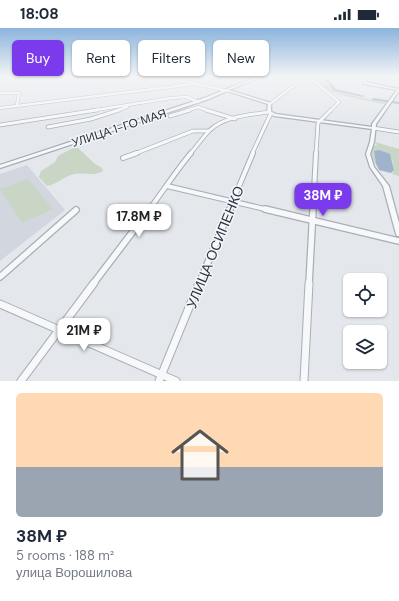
<!DOCTYPE html>
<meta charset="utf-8">
<style>
body{margin:0;font-family:"DM Sans",sans-serif;background:#f6f6f7;color:#1f2937;height:100vh;display:flex;flex-direction:column;font-size:15px;white-space:nowrap}
*{box-sizing:border-box;margin:0}
p{font-size:13px;color:#747a83}
.icon{flex:none;width:22px;height:22px;fill:none;stroke:currentColor;stroke-width:2;stroke-linecap:round;stroke-linejoin:round}
.map{position:relative;height:353px;overflow:hidden}
.drawer{display:flex;flex-direction:column;background:#fff;flex:1}
.drawer>*{flex:none}
.hud{position:absolute;left:12px;top:12px;width:375px;height:36px;display:flex;gap:8px}
.buttons{position:absolute;left:343px;top:245px;display:grid;gap:8px}
.buttons a{display:grid;place-items:center;width:44px;height:44px;border-radius:6px;background:#fff;box-shadow:0 1px 3px #0004;font-size:20px}
.price{position:absolute;translate:-50% -34px;padding:0 9px;border-radius:8px;background:#fff;color:#222;font-size:13px;line-height:26px;filter:drop-shadow(0 1px 2px #0008)}
.price::after{content:'';position:absolute;left:50%;top:24px;width:12px;height:9px;margin-left:-6px;background:inherit;clip-path:polygon(0 0,100% 0,50% 100%)}
.price.on{background:#7c3aed;color:#fff}
ul{padding:0;list-style:none}
li{display:grid;align-content:center;gap:8px;height:212px;padding:0 16px}
li+li{border-top:1px solid #e0e1e3}
li span{display:grid;place-items:center;height:124px;border-radius:6px;color:#555}
li>.icon{margin-inline-start:auto}
span .icon{width:72px;height:72px;fill:#fffc;stroke-width:1}
li b{font-size:17px}
.chip{padding:0 14px;border-radius:6px;background:#fff;box-shadow:0 1px 3px #0004;font-size:14px;line-height:36px}
.chip.on{background:#7c3aed;color:#fff}
.status{display:flex;justify-content:space-between;align-items:center;height:28px;padding:0 20px;background:#fff;direction:ltr}
.status svg{height:11px;fill:currentColor}
.map>svg:first-child{display:block}
</style>
<div class="status"><b>18:08</b><svg viewBox="0 0 49 12"><path d="M0 12V9h3v3zM5 12V6h3v6zM10 12V3h3v9zM15 12V0h3v12zM26 1h20v11H26zM47 4h2v5h-2z"/></svg></div>
<div class="map">
<svg width="399" height="353" viewBox="0 0 399 353">
<rect width="100%" height="100%" fill="#e4e7ec"/>
<path fill="#d2d6de" d="M27,137l38,45 -65,51v-87z"/>
<g fill="#c9d6c5">
<path d="M314,52l9,2 13,10 51,11 -4,1 -42,-9 -14,-5z"/>
<path d="M375,114l24,7v27l-7,-2 2,-4 -2,-11 -18,-7 2,12 -2,-1 -3,-10 3,-7 3,-1z"/>
<path d="M73,120h5l16,15 8,5 1,3c-10,6 -19,1 -29,3 -11,3 -16,10 -27,12l-8,-9 2,-6 14,-9 3,-6z"/>
<path d="M28,151l25,30 -31,14 -22,-34z"/>
</g>
<path fill="#9fb4cc" d="M379,122l11,4 4,16 -3,3 -12,-3 -3,-6 -2,-13z"/>
<g fill="none" stroke-linecap="round" stroke-linejoin="round">
<g fill="#9fb4cc" fill-rule="evenodd">
<path d="M326,49l10,12 29,7 -2,1 -29,-6 -12,-14z"/>
<path d="M374,70l25,4v2l-27,-4v-1z"/>
</g>
<g stroke="#a9aeb7" stroke-width="3.5">
<g id="minor-far4">
<path d="M164,49l64,14"/>
<path d="M250,49l6,2"/>
<path d="M310,49l29,25 -9,9"/>
<path d="M385,49l14,3"/>
<path d="M181,53l7,-4"/>
<path d="M0,65h19l-2,12"/>
<path d="M270,76l35,-27"/>
<path d="M0,80l194,-24"/>
<path d="M90,83l81,-13 16,-1 11,5"/>
<path d="M116,83l11,-4"/>
<path d="M186,83l12,-4 11,4"/>
</g>
</g>
<g stroke="#a9aeb7" stroke-width="4.5">
<g id="minor-far3">
<path d="M206,82l29,9"/>
<path d="M170,88l20,-6"/>
<path d="M0,97l97,-15"/>
<path d="M48,99l43,-8 28,-9"/>
<path d="M373,100l26,4"/>
<path d="M134,126l59,-23h16"/>
<path d="M190,126c7,-8 13,-17 20,-24 15,-14 40,-15 59,-18"/>
<path d="M252,126l19,-41"/>
<path d="M316,126l2,-31 13,-13"/>
</g>
</g>
<g stroke="#a9aeb7" stroke-width="6">
<g id="minor-far2">
<path d="M123,130l14,-5"/>
<path d="M167,158l102,24"/>
<path d="M149,182c14,-19 27,-39 42,-57"/>
<path d="M229,182l24,-57"/>
<path d="M313,182l3,-57"/>
</g>
</g>
<g stroke="#a9aeb7" stroke-width="8">
<g id="minor-far1">
<path d="M265,181l134,32"/>
<path d="M0,249l76,-67"/>
<path d="M93,256l57,-75"/>
<path d="M199,256l31,-75"/>
<path d="M309,256l4,-75"/>
</g>
</g>
<g stroke="#a9aeb7" stroke-width="9">
<g id="minor">
<path d="M0,276l176,77"/>
<path d="M21,353l73,-98"/>
<path d="M159,353l40,-98"/>
<path d="M304,353l5,-98"/>
</g>
</g>
<g stroke="#a9aeb7" stroke-width="2.5">
<path id="tertiary" d="M256,49h4l-31,13 42,13v9l5,2 96,13v-3l25,-34 -33,-6 -1,-3 2,-4h2l-2,4 1,1 32,7 1,-1v3l-23,33 -2,18 -4,12 4,13 15,19 10,37v13h-2l-1,-2 -13,-48 -13,-19 -4,-13 4,-12 2,-13 -98,-13 -7,-4 1,-8 -41,-13 -18,8 -209,69v-3l207,-68z"/>
</g>
<use href="#minor-far4" stroke="#f7f8fa" stroke-width="2.5"/>
<use href="#minor-far3" stroke="#f7f8fa" stroke-width="3"/>
<use href="#minor-far2" stroke="#f7f8fa" stroke-width="4"/>
<use href="#minor-far1" stroke="#f7f8fa" stroke-width="5.5"/>
<use href="#minor" stroke="#f7f8fa" stroke-width="7"/>
<use href="#tertiary" fill="#f7f8fa" fill-rule="evenodd"/>
</g>
<linearGradient id="sky" x2="0" y2="1"><stop stop-color="#8bb4dd"/><stop offset="0.49" stop-color="#f3f4f6"/><stop offset="1" stop-color="#f3f4f6" stop-opacity="0"/></linearGradient>
<rect width="399" height="99" fill="url(#sky)"/>
<g text-anchor="middle" stroke-width="3" stroke-linejoin="round" paint-order="stroke">
<g font-size="12" fill="#2b3445" stroke="#f4f6f9">
<text transform="translate(119 100) rotate(-18)" y="4">УЛИЦА 1-ГО МАЯ</text>
</g>
<g font-size="14" fill="#2b3445" stroke="#f4f6f9">
<text transform="translate(215 219) rotate(-68)" y="5">УЛИЦА ОСИПЕНКО</text>
</g>
</g>
</svg>
<div class="buttons">
<a><svg class="icon" aria-label="locate" viewBox="0 0 24 24"><circle cx="12" cy="12" r="6"/><path d="M12 2v4M12 18v4M2 12h4M18 12h4"/></svg></a>
<a><svg class="icon" aria-label="layers" viewBox="0 0 24 24"><path d="M12 4l9 5-9 5-9-5zM3 14l9 5 9-5"/></svg></a>
</div>
<b class="price on" style="left:323px;top:189px">38M ₽</b>
<b class="price" style="left:139px;top:210px">17.8M ₽</b>
<b class="price" style="left:84px;top:324px">21M ₽</b>
<div class="hud">
<a class="chip on">Buy</a>
<a class="chip">Rent</a>
<a class="chip">Filters</a>
<a class="chip">New</a>
</div>
</div>
<section class="drawer">
<ul>
<li><span style="background:linear-gradient(#ffd9b3 60%,#9aa5b1 0)"><svg class="icon" aria-label="home" viewBox="0 0 24 24"><path d="M3 11l9-7 9 7M6 9v11h12V9"/></svg></span><div><b>38M ₽</b><p>5 rooms · 188 m²</p><p>улица Ворошилова</p></div></li>
</ul>
</section>
